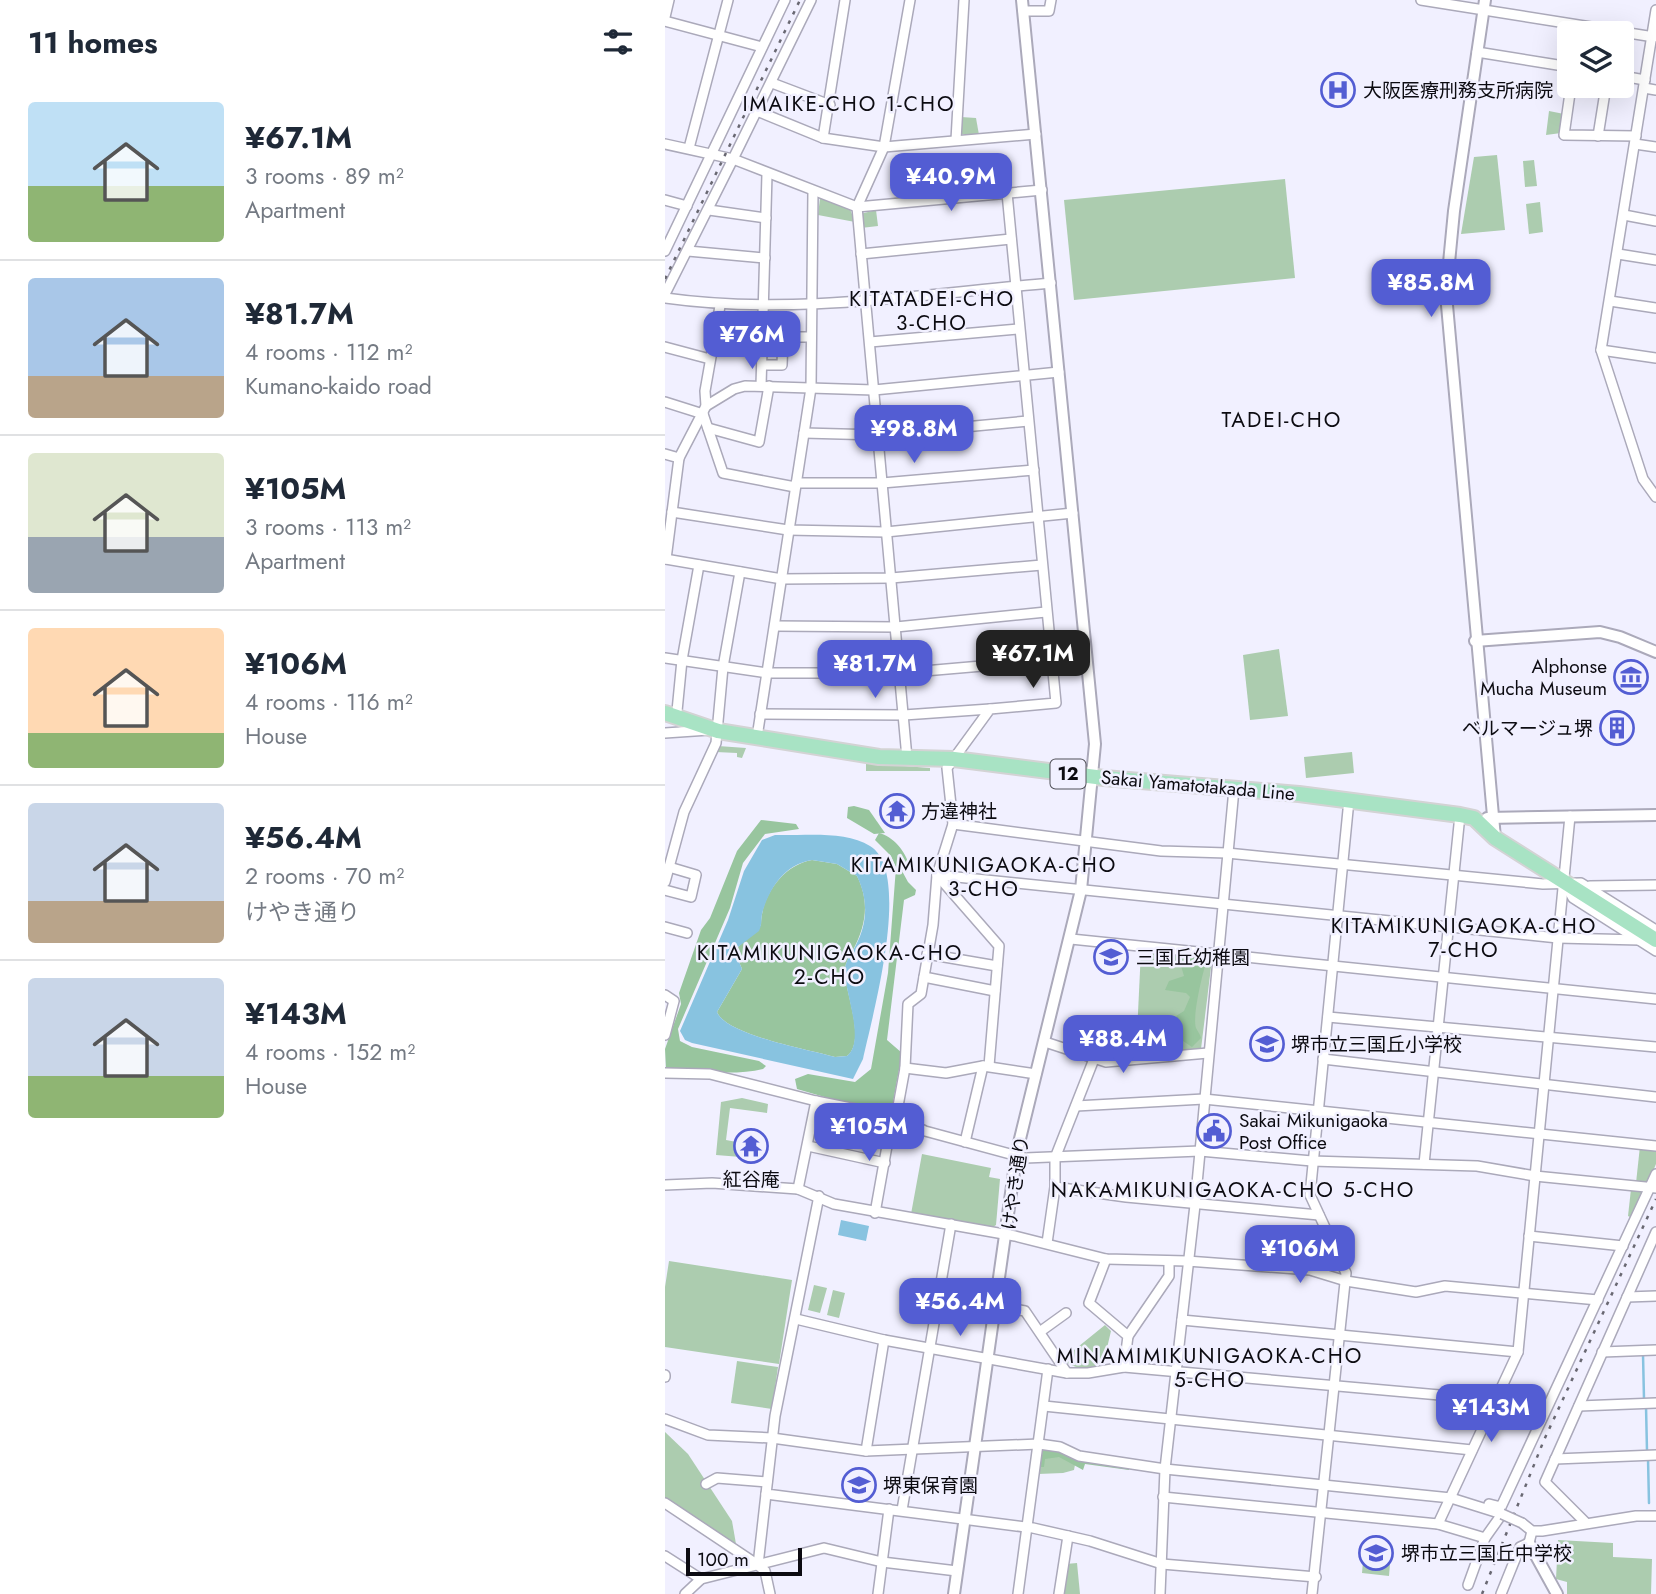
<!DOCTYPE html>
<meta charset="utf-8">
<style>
body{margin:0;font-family:Jost,"Noto Sans JP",sans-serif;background:#f6f6f7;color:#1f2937;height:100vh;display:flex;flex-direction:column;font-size:26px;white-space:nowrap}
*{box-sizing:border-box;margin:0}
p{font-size:23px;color:#747a83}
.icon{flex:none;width:38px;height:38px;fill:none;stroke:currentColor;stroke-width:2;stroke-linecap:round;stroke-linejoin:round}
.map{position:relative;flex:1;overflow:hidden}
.side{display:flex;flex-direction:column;background:#fff;width:665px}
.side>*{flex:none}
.controls{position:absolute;left:892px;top:21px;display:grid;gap:14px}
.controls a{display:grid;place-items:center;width:77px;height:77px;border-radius:7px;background:#fff;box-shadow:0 7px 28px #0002;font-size:35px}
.scale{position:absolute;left:21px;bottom:18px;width:116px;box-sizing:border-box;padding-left:7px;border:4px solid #0c0b11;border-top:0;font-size:19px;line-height:24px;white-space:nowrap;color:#0c0b11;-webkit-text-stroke:5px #f1f0ff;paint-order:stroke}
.price{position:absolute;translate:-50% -60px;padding:0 16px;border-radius:14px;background:#535dd3;color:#fff;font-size:23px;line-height:46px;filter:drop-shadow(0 2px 4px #0008)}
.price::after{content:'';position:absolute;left:50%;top:42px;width:21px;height:16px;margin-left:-10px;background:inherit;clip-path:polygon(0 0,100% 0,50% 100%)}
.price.active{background:#222;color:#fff}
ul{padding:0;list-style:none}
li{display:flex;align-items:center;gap:21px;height:175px;padding:0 28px}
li+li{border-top:2px solid #e0e1e3}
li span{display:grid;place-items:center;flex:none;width:196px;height:140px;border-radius:7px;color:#555}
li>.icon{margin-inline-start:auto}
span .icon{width:84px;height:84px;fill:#fffc;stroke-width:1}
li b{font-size:30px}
h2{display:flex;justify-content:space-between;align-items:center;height:84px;padding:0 28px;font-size:30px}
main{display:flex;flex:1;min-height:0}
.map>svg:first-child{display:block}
</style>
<main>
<section class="side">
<h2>11 homes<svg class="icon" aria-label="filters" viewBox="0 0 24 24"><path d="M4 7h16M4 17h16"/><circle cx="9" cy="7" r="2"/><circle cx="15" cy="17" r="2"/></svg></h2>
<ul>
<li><span style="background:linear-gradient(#bfe0f5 60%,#8fb573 0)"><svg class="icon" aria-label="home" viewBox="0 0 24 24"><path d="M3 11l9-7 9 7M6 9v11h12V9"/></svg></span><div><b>¥67.1M</b><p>3 rooms · 89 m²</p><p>Apartment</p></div></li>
<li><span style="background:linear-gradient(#a9c7e8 70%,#b9a48a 0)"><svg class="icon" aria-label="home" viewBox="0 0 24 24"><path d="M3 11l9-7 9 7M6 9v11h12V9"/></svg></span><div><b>¥81.7M</b><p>4 rooms · 112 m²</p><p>Kumano-kaido road</p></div></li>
<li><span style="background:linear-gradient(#dfe7d0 60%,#9aa5b1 0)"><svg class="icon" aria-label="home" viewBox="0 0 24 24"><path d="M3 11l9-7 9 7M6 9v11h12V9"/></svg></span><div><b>¥105M</b><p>3 rooms · 113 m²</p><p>Apartment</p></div></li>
<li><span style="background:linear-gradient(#ffd9b3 75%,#8fb573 0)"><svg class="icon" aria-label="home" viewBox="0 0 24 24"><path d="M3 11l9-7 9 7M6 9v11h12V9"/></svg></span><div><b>¥106M</b><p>4 rooms · 116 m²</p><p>House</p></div></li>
<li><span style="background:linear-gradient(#c9d6e8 70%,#b9a48a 0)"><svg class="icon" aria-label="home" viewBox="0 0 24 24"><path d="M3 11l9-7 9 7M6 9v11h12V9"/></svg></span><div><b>¥56.4M</b><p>2 rooms · 70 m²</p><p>けやき通り</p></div></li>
<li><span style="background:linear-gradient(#c9d6e8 70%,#8fb573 0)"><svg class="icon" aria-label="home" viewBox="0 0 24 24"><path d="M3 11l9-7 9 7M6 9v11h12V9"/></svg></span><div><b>¥143M</b><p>4 rooms · 152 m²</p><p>House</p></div></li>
</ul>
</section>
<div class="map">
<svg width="991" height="1594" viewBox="0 0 991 1594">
<rect width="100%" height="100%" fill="#f1f0ff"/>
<g fill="#acccaf">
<path d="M884,111l15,3 -3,19 -15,2z"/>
<path d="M296,117l15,1 3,17 -19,-1z"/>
<path d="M832,155l8,75 -44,4 13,-77z"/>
<path d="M869,160l3,26 -12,1 -2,-26z"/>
<path d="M620,179l10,99 -221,22 -10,-100z"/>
<path d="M155,198l30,11 5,13 -37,-7z"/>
<path d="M875,202l3,30 -14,2 -3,-30z"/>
<path d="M211,210l2,16 -17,2 -1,-14z"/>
<path d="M614,649l9,67 -38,4 -7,-65z"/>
<path d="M53,746l28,2 -4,10 -5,-1v-4l-21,-1z"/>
<path d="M687,752l2,21 -48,5 -2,-21z"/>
<path d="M201,763l64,5v3h-64z"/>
<path d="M476,950l71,9 -11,90 -65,6z"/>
<path d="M77,1098l26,6 -1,9 -37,-5 -4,32 16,3 -1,14 -25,-2 5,-53z"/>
<path d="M975,1146l16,2v16l-8,19h-12z"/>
<path d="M257,1154l69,14 -2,9 11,2 -4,46 -3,2 -82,-13z"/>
<path d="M966,1189l13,4 -12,25 -4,-2z"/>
<path d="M4,1261l123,19 -13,84 -114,-17v-60z"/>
<path d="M149,1285l13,3 -7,25 -12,-3z"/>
<path d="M168,1290l12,3 -6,25 -12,-3z"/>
<path d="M440,1325l6,6 -8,34c-16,3 -28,6 -40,-6z"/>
<path d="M72,1361l41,6 -6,42 -41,-6z"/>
<path d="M0,1432l23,22 44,67 4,23 -71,-44z"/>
<path d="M377,1450l34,9 -2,11 -11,3 -25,1z"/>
<path d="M893,1540l55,3v14l39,2 -1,35h-84v-12l-11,-3z"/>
<path d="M698,1561l27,3 -1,12 -27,-3z"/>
<path d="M412,1563l3,31h-17l3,-30z"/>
</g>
<g fill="#98c59e">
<path d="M189,806l15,4 16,23 -11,1 -27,-16 1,-11z"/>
<path d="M96,820l35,4 3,5 -34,5 -22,29 -13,45 -52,121 2,12 12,6 67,14 7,5 -3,3c-28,7 -66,2 -97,0l-1,-20 16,-45 -2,-11 22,-63 9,-12 27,-67z"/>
<path d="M214,833c14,3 27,19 30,32l-7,6 6,11 8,8 -1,5 -11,5 -17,140 15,13 -10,55 -4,4 -19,-2 -72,-21 -2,-10 13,-5 47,8 16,-13 17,-96 8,-106 -5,-11 -16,-16z"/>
<path d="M147,860l25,4 20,12c13,26 9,49 -4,74 -3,6 -8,13 -8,20 -1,21 22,70 2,86l-12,1c-25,-7 -109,-22 -118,-45l25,-43 -5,-12 1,-10 23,-22c0,-29 22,-60 51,-65z"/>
<path d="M490,953l52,6c-4,13 -15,57 -11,69 2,4 4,6 5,10l-9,9 -12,-8 3,-9 -7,-14 8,-5 6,-14 -4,-4 -21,-3 4,-9 15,-5 -3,-10 -9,-5 -11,4 -6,-3z"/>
<path d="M379,1448l85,19v3l-44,-6 -2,6 -24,-13 -14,2 -1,8h-5z"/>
</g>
<g fill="#88c3e0" fill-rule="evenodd">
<path d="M110,835c28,1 70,-5 95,11 43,26 2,171 -7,213l-10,20 -161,-36 -7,-3 -5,-9 48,-111 16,-49 18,-31zM147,860l25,4 20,12c11,23 11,46 -1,69 -4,8 -11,16 -11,25 -1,21 21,71 2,86l-12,1c-25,-7 -109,-22 -118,-45l25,-43 -5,-12 1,-10 21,-16c3,-6 2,-11 3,-17 7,-26 23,-50 50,-54z"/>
<path d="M176,1220l28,6 -3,15 -28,-6z"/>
</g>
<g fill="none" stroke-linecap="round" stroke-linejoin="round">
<g stroke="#88c3e0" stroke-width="2.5">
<path d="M978,1354l1,45"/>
<path d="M981,1406l1,45"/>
<path d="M983,1458l1,45"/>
</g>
<g stroke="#aba9ba" stroke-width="12">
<g id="minor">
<path d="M756,0l233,37"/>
<path d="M991,10l-55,340 42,129 13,18"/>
<path d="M358,11h26l2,-11"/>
<path d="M0,17l4,-17"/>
<path d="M0,21l97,26"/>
<path d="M812,52l93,15"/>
<path d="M957,76l23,4"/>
<path d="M107,83l58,22"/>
<path d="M906,86l-7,49 72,1"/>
<path d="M979,88l12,2"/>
<path d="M92,111l66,27 61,9 152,-13"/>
<path d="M933,136l8,-50"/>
<path d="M158,138l22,-138"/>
<path d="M291,140l8,-140"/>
<path d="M0,144l68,15 78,-159"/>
<path d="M970,144l21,3"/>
<path d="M24,148l39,-148"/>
<path d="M0,200l22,6"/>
<path d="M44,210l57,8"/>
<path d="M959,215l32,6"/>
<path d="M0,251l120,-251"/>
<path d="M23,251l77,7"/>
<path d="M196,254l150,-15"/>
<path d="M953,254l38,6"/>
<path d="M0,294l68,-135 124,48 185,-17"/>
<path d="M0,298c127,18 258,-4 386,-15"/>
<path d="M945,301l46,7"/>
<path d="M205,342l149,-13"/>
<path d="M0,347l45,12"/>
<path d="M936,350l55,8"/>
<path d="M97,365h20l1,-28h27"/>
<path d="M96,386l6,-212"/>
<path d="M0,402l38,12"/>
<path d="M41,406l28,-17 11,-3 129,4 185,-18"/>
<path d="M38,414l20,59 72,14"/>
<path d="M43,428l51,14 10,-56"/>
<path d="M139,433l74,2 150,-14"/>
<path d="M0,454l14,4 -13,101"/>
<path d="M14,458l27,-52 -1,-15 15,-85"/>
<path d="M131,483h86l152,-13"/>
<path d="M7,512l116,18 98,2 187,-19"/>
<path d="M0,559l117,20 109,-1 151,-13"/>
<path d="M110,626l121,1 150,-15"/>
<path d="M0,658l102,15h134l185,-16"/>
<path d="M12,711l5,-51 17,-95"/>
<path d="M95,714l144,1 86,-6"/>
<path d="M0,733l44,-3"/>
<path d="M92,737l54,-349 2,-197"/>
<path d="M242,758l-50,-551 27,-60 26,-147"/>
<path d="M288,824l208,27 66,2 316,31 38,-1 75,47"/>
<path d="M272,875l621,63 82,2"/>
<path d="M272,875l62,71 -10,120"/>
<path d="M0,882l19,-70 32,-69 7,-76 17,-95"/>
<path d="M900,884l8,14 83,53"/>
<path d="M925,886l66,-1"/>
<path d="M0,890l26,7 5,-22 -27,-8"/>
<path d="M0,927l22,6"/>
<path d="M406,939l585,60"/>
<path d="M262,954l70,12"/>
<path d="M259,977l71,14"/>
<path d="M0,995l9,6 -9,34"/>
<path d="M663,1017l328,30"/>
<path d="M380,1042l61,20 102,-9"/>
<path d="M658,1059l333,38"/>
<path d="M240,1068l41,5 37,-7 53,8"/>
<path d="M0,1073l45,1 106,27 80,16 9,-49 3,-64 13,-10 12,-69 4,-50 16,-51 -6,-56 43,-59 66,-6 -49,-510"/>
<path d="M411,1106l128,-7 452,47"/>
<path d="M231,1117l29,14 100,27 175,-7 112,10 165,5 58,10 121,12"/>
<path d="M300,1142l18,-76"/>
<path d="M143,1146l77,17"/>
<path d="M759,1164l36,-349"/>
<path d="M0,1185l47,-2 86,6 36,15 181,32 91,23 81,2 123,9 36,11 70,11 29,-6 153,14"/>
<path d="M390,1187l71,10 193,18"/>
<path d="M133,1189l18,-88"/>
<path d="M154,1196l-44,220 -9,78 267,34 57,13 72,23 154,13"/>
<path d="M210,1213l17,-95"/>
<path d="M864,1236l94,10"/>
<path d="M382,1243l8,-56v-29l39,-99"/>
<path d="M441,1259l-17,44 39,33 -4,31 372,33 44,21"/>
<path d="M962,1297l29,-1"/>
<path d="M332,1306l28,5 42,62"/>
<path d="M131,1319l88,21 183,33h21l36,-6"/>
<path d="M517,1320l336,32"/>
<path d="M376,1331l25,-18"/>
<path d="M463,1336l41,-60v-15"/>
<path d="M937,1352l54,-2"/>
<path d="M0,1377v-2"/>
<path d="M379,1406l428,44"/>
<path d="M914,1406l77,-3"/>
<path d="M0,1419l43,16 64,3 94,13 173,-7 21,3 19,9 86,13 286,29 51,16 -17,24 -47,-14 -275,-27"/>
<path d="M201,1451l18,-111"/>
<path d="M890,1459l101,-4"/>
<path d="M41,1484l11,-6 50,4"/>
<path d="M0,1503l93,62 7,6 5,23"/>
<path d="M824,1504l12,3 155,-333"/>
<path d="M237,1510l49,-286"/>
<path d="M857,1523l10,8h10l94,-15h20"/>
<path d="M921,1523l-41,-41 111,-250"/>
<path d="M773,1524l80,-172 52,-536"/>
<path d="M0,1556l36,23"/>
<path d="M93,1565l8,-71"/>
<path d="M803,1585l17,-47"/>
<path d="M20,1594l16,-15 123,-31 58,14 75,9"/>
<path d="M213,1594l11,-85"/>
<path d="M353,1594l30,-225"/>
<path d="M394,1594l9,-58"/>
<path d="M495,1594l5,-125 30,-264 39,-416"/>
<path d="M647,1594l34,-321 -36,-78 39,-395"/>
<path d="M836,1594l19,-47 9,-4 3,-12"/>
</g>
</g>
<g stroke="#aba9ba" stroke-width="14">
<g id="tertiary">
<path d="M820,0l-31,211 -8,83 49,544"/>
<path d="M810,641l125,-9 20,5 36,15"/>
<path d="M822,818l169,-3"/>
<path d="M864,1543l28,51"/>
<path d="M289,1594l63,-443 64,-261 14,-146 -73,-744"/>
</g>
</g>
<g stroke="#d3d3d4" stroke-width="18">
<path id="primary" d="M0,713l53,18 161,26 75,2 150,19 195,16 161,21 14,3 21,20 161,102"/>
</g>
<use href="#minor" stroke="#fff" stroke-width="9"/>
<use href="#tertiary" stroke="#fff" stroke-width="10"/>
<use href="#primary" stroke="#a8e3c4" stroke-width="14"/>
<g stroke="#696872" stroke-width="2.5" stroke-dasharray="3.5 7" stroke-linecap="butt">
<path d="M0,279l135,-279"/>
<path d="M817,1594l62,-154 112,-241"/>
</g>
<g stroke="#aba9ba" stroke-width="12" stroke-linecap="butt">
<path id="minor-bridge" d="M837,1514l20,9"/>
</g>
<use href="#minor-bridge" stroke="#fff" stroke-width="9"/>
</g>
<defs>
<g id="hospital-ring" transform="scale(1.75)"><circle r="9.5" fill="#f1f0ff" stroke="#535dd3" stroke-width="1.5"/><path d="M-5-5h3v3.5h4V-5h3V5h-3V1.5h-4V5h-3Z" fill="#535dd3"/></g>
<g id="museum-ring" transform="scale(1.75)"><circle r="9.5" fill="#f1f0ff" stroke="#535dd3" stroke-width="1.5"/><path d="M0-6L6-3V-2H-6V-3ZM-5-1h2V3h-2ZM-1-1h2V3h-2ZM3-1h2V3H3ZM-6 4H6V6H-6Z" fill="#535dd3"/></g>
<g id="building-ring" transform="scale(1.75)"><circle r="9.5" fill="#f1f0ff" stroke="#535dd3" stroke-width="1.5"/><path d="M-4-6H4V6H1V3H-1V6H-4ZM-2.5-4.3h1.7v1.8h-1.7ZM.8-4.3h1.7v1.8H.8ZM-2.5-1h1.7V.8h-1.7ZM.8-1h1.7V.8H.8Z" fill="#535dd3"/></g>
<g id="temple-ring" transform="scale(1.75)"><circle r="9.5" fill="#f1f0ff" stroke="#535dd3" stroke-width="1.5"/><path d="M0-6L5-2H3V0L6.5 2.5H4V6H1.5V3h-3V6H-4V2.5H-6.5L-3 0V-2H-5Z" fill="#535dd3"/></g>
<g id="school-ring" transform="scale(1.75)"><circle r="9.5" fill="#f1f0ff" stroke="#535dd3" stroke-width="1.5"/><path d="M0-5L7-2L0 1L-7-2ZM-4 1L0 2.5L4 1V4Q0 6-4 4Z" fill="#535dd3"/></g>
<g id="civic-ring" transform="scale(1.75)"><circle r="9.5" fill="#f1f0ff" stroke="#535dd3" stroke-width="1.5"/><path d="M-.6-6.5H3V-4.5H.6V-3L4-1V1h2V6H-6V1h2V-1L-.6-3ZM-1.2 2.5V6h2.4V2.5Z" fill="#535dd3"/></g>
</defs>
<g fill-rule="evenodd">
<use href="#hospital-ring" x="673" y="90"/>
<use href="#museum-ring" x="966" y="677"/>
<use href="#building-ring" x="952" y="728"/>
<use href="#temple-ring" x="232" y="811"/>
<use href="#school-ring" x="446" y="957"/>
<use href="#school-ring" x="602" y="1044"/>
<use href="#civic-ring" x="549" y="1131"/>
<use href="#temple-ring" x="86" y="1146"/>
<use href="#school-ring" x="194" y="1485"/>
<use href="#school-ring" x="711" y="1553"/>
</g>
<g text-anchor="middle" stroke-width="5" stroke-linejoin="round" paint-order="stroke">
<rect fill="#f1f0ff" stroke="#515058" stroke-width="2" x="385.5" y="759.5" width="35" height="29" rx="5"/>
<g font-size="18" font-weight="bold" fill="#0c0b11">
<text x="403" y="780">12</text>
</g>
<g font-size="19" fill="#0c0b11" stroke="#f1f0ff" text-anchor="start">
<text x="698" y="97">大阪医療刑務支所病院</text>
<text x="942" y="673" text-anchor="end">Alphonse<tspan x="942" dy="22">Mucha Museum</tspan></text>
<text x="928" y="735" text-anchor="end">ベルマージュ堺</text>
<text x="256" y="818">方違神社</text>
<text x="471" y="964">三国丘幼稚園</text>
<text x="626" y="1051">堺市立三国丘小学校</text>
<text x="574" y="1127">Sakai Mikunigaoka<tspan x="574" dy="22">Post Office</tspan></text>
<text x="86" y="1186" text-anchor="middle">紅谷庵</text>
<text x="218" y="1492">堺東保育園</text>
<text x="736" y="1560">堺市立三国丘中学校</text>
</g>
<g font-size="19" fill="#0c0b11" stroke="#f1f0ff">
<text transform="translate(533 785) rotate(5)" y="7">Sakai Yamatotakada Line</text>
<text transform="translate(350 1183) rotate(-82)" y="7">けやき通り</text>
</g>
<g font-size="21" letter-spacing="2" fill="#0c0b11" stroke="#f1f0ff">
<text x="184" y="111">IMAIKE-CHO 1-CHO</text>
<text x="267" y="306">KITATADEI-CHO<tspan x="267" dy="24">3-CHO</tspan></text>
<text x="617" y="427">TADEI-CHO</text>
<text x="319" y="872">KITAMIKUNIGAOKA-CHO<tspan x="319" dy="24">3-CHO</tspan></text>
<text x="799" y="933">KITAMIKUNIGAOKA-CHO<tspan x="799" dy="24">7-CHO</tspan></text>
<text x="165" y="960">KITAMIKUNIGAOKA-CHO<tspan x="165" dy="24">2-CHO</tspan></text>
<text x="568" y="1197">NAKAMIKUNIGAOKA-CHO 5-CHO</text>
<text x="545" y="1363">MINAMIMIKUNIGAOKA-CHO<tspan x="545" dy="24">5-CHO</tspan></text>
</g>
</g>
</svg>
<div class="controls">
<a><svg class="icon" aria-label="layers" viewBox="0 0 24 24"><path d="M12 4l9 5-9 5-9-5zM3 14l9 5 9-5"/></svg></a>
</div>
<div class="scale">100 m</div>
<b class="price" style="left:286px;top:213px">¥40.9M</b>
<b class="price" style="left:766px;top:319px">¥85.8M</b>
<b class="price" style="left:87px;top:371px">¥76M</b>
<b class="price" style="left:249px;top:465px">¥98.8M</b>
<b class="price active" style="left:368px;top:690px">¥67.1M</b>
<b class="price" style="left:210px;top:700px">¥81.7M</b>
<b class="price" style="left:458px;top:1075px">¥88.4M</b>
<b class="price" style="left:204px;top:1163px">¥105M</b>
<b class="price" style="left:635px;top:1285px">¥106M</b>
<b class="price" style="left:295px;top:1338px">¥56.4M</b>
<b class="price" style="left:826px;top:1444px">¥143M</b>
</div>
</main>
